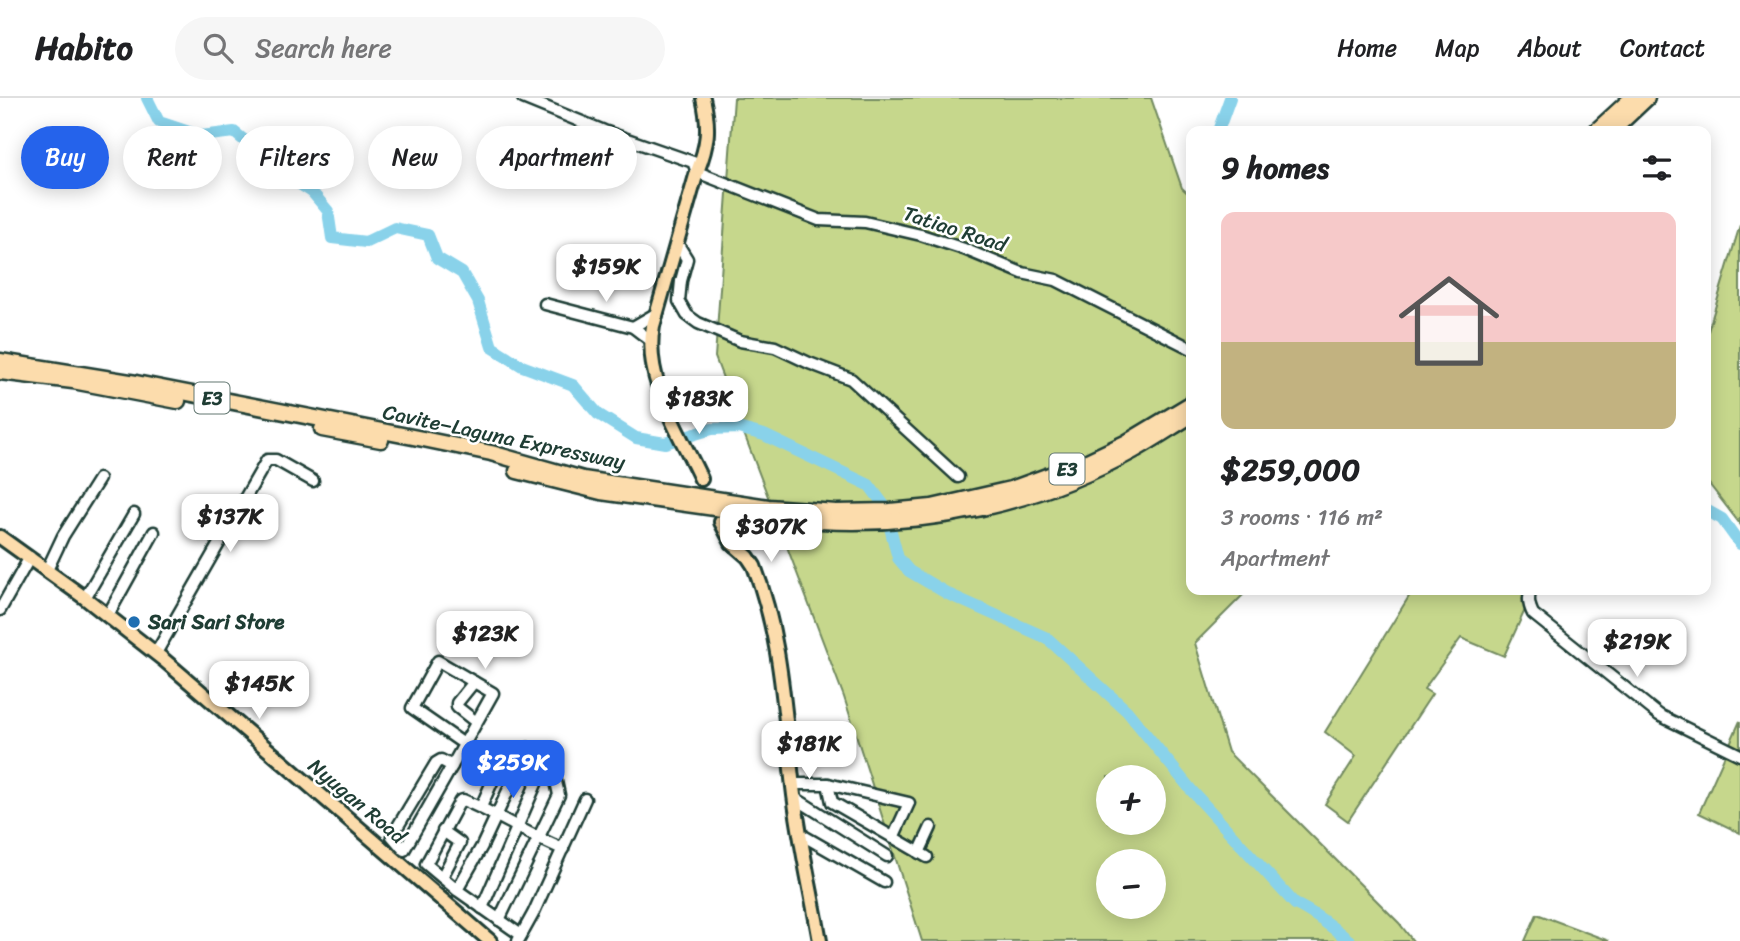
<!DOCTYPE html>
<meta charset="utf-8">
<style>
body{margin:0;font-family:Sriracha,sans-serif;background:#f6f6f6;color:#202124;height:100vh;display:flex;flex-direction:column;font-size:26px;white-space:nowrap}
*{box-sizing:border-box;margin:0}
p{font-size:23px;color:#757577}
.icon{flex:none;width:38px;height:38px;fill:none;stroke:currentColor;stroke-width:2;stroke-linecap:round;stroke-linejoin:round}
.map{position:relative;flex:1;overflow:hidden}
.panel{position:absolute;left:1186px;top:28px;width:525px;height:469px;display:flex;flex-direction:column;background:#fff;border-radius:14px;box-shadow:0 4px 18px #0003}
.panel>*{flex:none}
.banner{position:absolute;left:21px;top:28px;width:665px;height:63px;display:flex;gap:14px}
.buttons{position:absolute;left:1096px;top:667px;display:grid;gap:14px}
.buttons a{display:grid;place-items:center;width:70px;height:70px;border-radius:50%;background:#fff;box-shadow:0 4px 18px #0003;font-size:35px}
.price{position:absolute;translate:-50% -60px;padding:0 16px;border-radius:14px;background:#fff;color:#222;font-size:23px;line-height:46px;filter:drop-shadow(0 2px 4px #0008)}
.price::after{content:'';position:absolute;left:50%;top:42px;width:21px;height:16px;margin-left:-10px;background:inherit;clip-path:polygon(0 0,100% 0,50% 100%)}
.price.on{background:#2563eb;color:#fff}
ul{padding:0;list-style:none}
li{display:grid;align-content:center;gap:14px;height:371px;padding:0 35px}
li+li{border-top:2px solid #e0e0e0}
li span{display:grid;place-items:center;height:217px;border-radius:14px;color:#555}
li>.icon{margin-inline-start:auto}
span .icon{width:126px;height:126px;fill:#fffc;stroke-width:1}
li b{font-size:30px}
h2{display:flex;justify-content:space-between;align-items:center;height:84px;padding:0 35px;font-size:30px}
.tag{padding:0 24px;border-radius:32px;background:#fff;box-shadow:0 4px 18px #0003;font-size:24px;line-height:63px}
.tag.on{background:#2563eb;color:#fff}
header{display:flex;align-items:center;gap:42px;box-sizing:border-box;height:98px;padding:0 35px;background:#fff;border-bottom:2px solid #e0e0e0}
header strong{font-size:33px}
nav{display:flex;gap:38px;margin-inline-start:auto;font-size:24px}
.search{width:490px;height:63px;background:#f6f6f6;display:flex;align-items:center;gap:18px;box-sizing:border-box;padding:0 24px;border-radius:38px;color:#757577;font-size:26px}
.map>svg:first-child{display:block}
</style>
<header>
<strong>Habito</strong>
<div class="search"><svg class="icon" aria-label="search" viewBox="0 0 24 24"><circle cx="10" cy="10" r="6"/><path d="M15 15l6 6"/></svg>Search here</div>
<nav><a>Home</a><a>Map</a><a>About</a><a>Contact</a></nav>
</header>
<div class="map">
<svg width="1740" height="843" viewBox="0 0 1740 843">
<rect width="100%" height="100%" fill="#fff"/>
<filter id="ink" filterUnits="userSpaceOnUse"><feTurbulence type="fractalNoise" baseFrequency=".0143" numOctaves="2"/><feDisplacementMap in="SourceGraphic" scale="14" xChannelSelector="R" yChannelSelector="G"/><feConvolveMatrix kernelMatrix="1 2 1 2 8 2 1 2 1" color-interpolation-filters="sRGB"/></filter>
<g filter="url(#ink)">
<g fill="#c6d78c" stroke="#728a60" stroke-width="2" fill-rule="evenodd">
<path d="M734,0h417l31,90 10,9v393h56l-53,53 33,109 171,171 14,18h-491l-78,-244 -129,-340zM1108,679h45v45h-45zM1108,763h45v45h-45z"/>
<path d="M1740,127v299l-34,-44v-142z"/>
<path d="M1413,492h121l-30,66 -43,-18 -37,51 8,5 -84,127 -23,-17 31,-48 -31,-24z"/>
<path d="M1740,623v112l-41,-20z"/>
<path d="M1537,816l72,27h-84z"/>
</g>
<g fill="none" stroke-linecap="round" stroke-linejoin="round">
<g stroke="#89d2ea" stroke-width="12">
<path d="M147,0l12,24 42,14 33,-4 21,17 15,16 42,27 16,19 4,27 34,4 29,-14 33,7 9,23 25,15 16,28 14,46 30,19 51,19 25,29 38,24 29,5 47,-14 26,-1 26,7 105,50 15,20 14,53 11,13 39,23 99,44 80,73 65,80 103,113c20,9 38,24 55,37"/>
<path d="M1218,33l12,-33"/>
<path d="M1706,412l16,9 18,25"/>
</g>
<g stroke="#1f3d34" stroke-width="15">
<g id="minor">
<path d="M523,0l81,33 89,31 4,10 122,48 46,2 56,13 43,14 58,24 34,7 136,69"/>
<path d="M677,145l10,16 -6,22 -2,20 8,14 11,8 42,18 35,6 34,16 42,16 107,98"/>
<path d="M545,206l88,23 17,13"/>
<path d="M633,229l24,-14"/>
<path d="M47,472l16,-34 36,-57"/>
<path d="M1531,492c-4,8 -2,16 2,24l126,101 81,40"/>
<path d="M85,500l49,-84"/>
<path d="M0,512l30,-53"/>
<path d="M108,517l46,-83"/>
<path d="M156,555l111,-193h9l37,21"/>
<path d="M474,584l-17,21v4l19,15"/>
<path d="M441,662l11,6 -48,84 -12,-14 44,-73z"/>
<path d="M452,668l41,-73 -55,-32 -26,47 52,36"/>
<path d="M793,686h35l4,18 95,55"/>
<path d="M828,686l81,19 -16,35"/>
<path d="M795,700l92,58"/>
<path d="M481,709l15,-34 16,8"/>
<path d="M802,737l82,47"/>
<path d="M919,755l12,-26"/>
<path d="M442,779l18,-34 -17,-12"/>
<path d="M457,792l-31,-26 34,-63 3,-1c35,14 65,35 100,49"/>
<path d="M482,810l60,-138 13,7 4,18 -60,125"/>
<path d="M521,837l-64,-45 25,-44 46,-98"/>
<path d="M518,843l15,-27 52,-115"/>
</g>
</g>
<g stroke="#1f3d34" stroke-width="18">
<g id="major">
<path d="M701,381c-22,-48 -58,-99 -48,-153l44,-154c11,-28 13,-44 6,-74"/>
<path d="M721,424l11,21 16,14 6,9c28,73 30,145 39,221 6,52 18,103 27,154"/>
<path d="M0,439l85,61 79,62 326,281"/>
</g>
</g>
<g stroke="#1f3d34" stroke-width="19">
<g id="highway">
<path d="M1596,33l36,-33"/>
<path d="M1612,33l35,-33"/>
<path d="M0,263l136,22 287,56 68,14 92,26 185,28 68,5 54,-1 42,-4 79,-18 74,-27 42,-20 65,-39"/>
<path d="M0,274l73,9 105,20"/>
<path d="M322,331l59,11"/>
<path d="M517,373l84,21 199,28"/>
<path d="M820,423c108,6 217,-17 313,-70 20,-11 39,-24 59,-36"/>
</g>
</g>
<use href="#minor" stroke="#fff" stroke-width="10"/>
<use href="#major" stroke="#fcdcac" stroke-width="12"/>
<use href="#highway" stroke="#fcdcac" stroke-width="14"/>
</g>
</g>
<circle fill="#1f6fb2" stroke="#fff" stroke-width="2.5" cx="134" cy="524" r="7"/>
<g text-anchor="middle" stroke-width="5" stroke-linejoin="round" paint-order="stroke">
<g fill="#fff" stroke="#627771" stroke-width="2">
<rect x="194.5" y="284.5" width="35" height="31" rx="5"/>
<rect x="1049.5" y="355.5" width="35" height="31" rx="5"/>
</g>
<g font-size="19" font-weight="bold" fill="#1f3d34">
<text x="212" y="307">E3</text>
<text x="1067" y="378">E3</text>
</g>
<g font-size="21" fill="#1f3d34" stroke="#fff">
<text transform="translate(955 131) rotate(18)" y="7">Tatiao Road</text>
<text transform="translate(504 339) rotate(12)" y="7">Cavite–Laguna Expressway</text>
<text transform="translate(357 703) rotate(40)" y="7">Nyugan Road</text>
</g>
<g font-size="21" font-weight="bold" fill="#1f3d34" stroke="#fff" text-anchor="start">
<text x="148" y="531">Sari Sari Store</text>
</g>
</g>
</svg>
<div class="buttons">
<a>+</a>
<a>−</a>
</div>
<b class="price" style="left:606px;top:206px">$159K</b>
<b class="price" style="left:699px;top:338px">$183K</b>
<b class="price" style="left:230px;top:456px">$137K</b>
<b class="price" style="left:771px;top:466px">$307K</b>
<b class="price" style="left:485px;top:573px">$123K</b>
<b class="price" style="left:1637px;top:581px">$219K</b>
<b class="price" style="left:259px;top:623px">$145K</b>
<b class="price" style="left:809px;top:683px">$181K</b>
<b class="price on" style="left:513px;top:702px">$259K</b>
<div class="banner">
<a class="tag on">Buy</a>
<a class="tag">Rent</a>
<a class="tag">Filters</a>
<a class="tag">New</a>
<a class="tag">Apartment</a>
</div>
<section class="panel">
<h2>9 homes<svg class="icon" aria-label="filters" viewBox="0 0 24 24"><path d="M4 7h16M4 17h16"/><circle cx="9" cy="7" r="2"/><circle cx="15" cy="17" r="2"/></svg></h2>
<ul>
<li><span style="background:linear-gradient(#f6c9c9 60%,#c2b280 0)"><svg class="icon" aria-label="home" viewBox="0 0 24 24"><path d="M3 11l9-7 9 7M6 9v11h12V9"/></svg></span><div><b>$259,000</b><p>3 rooms · 116 m²</p><p>Apartment</p></div></li>
</ul>
</section>
</div>
